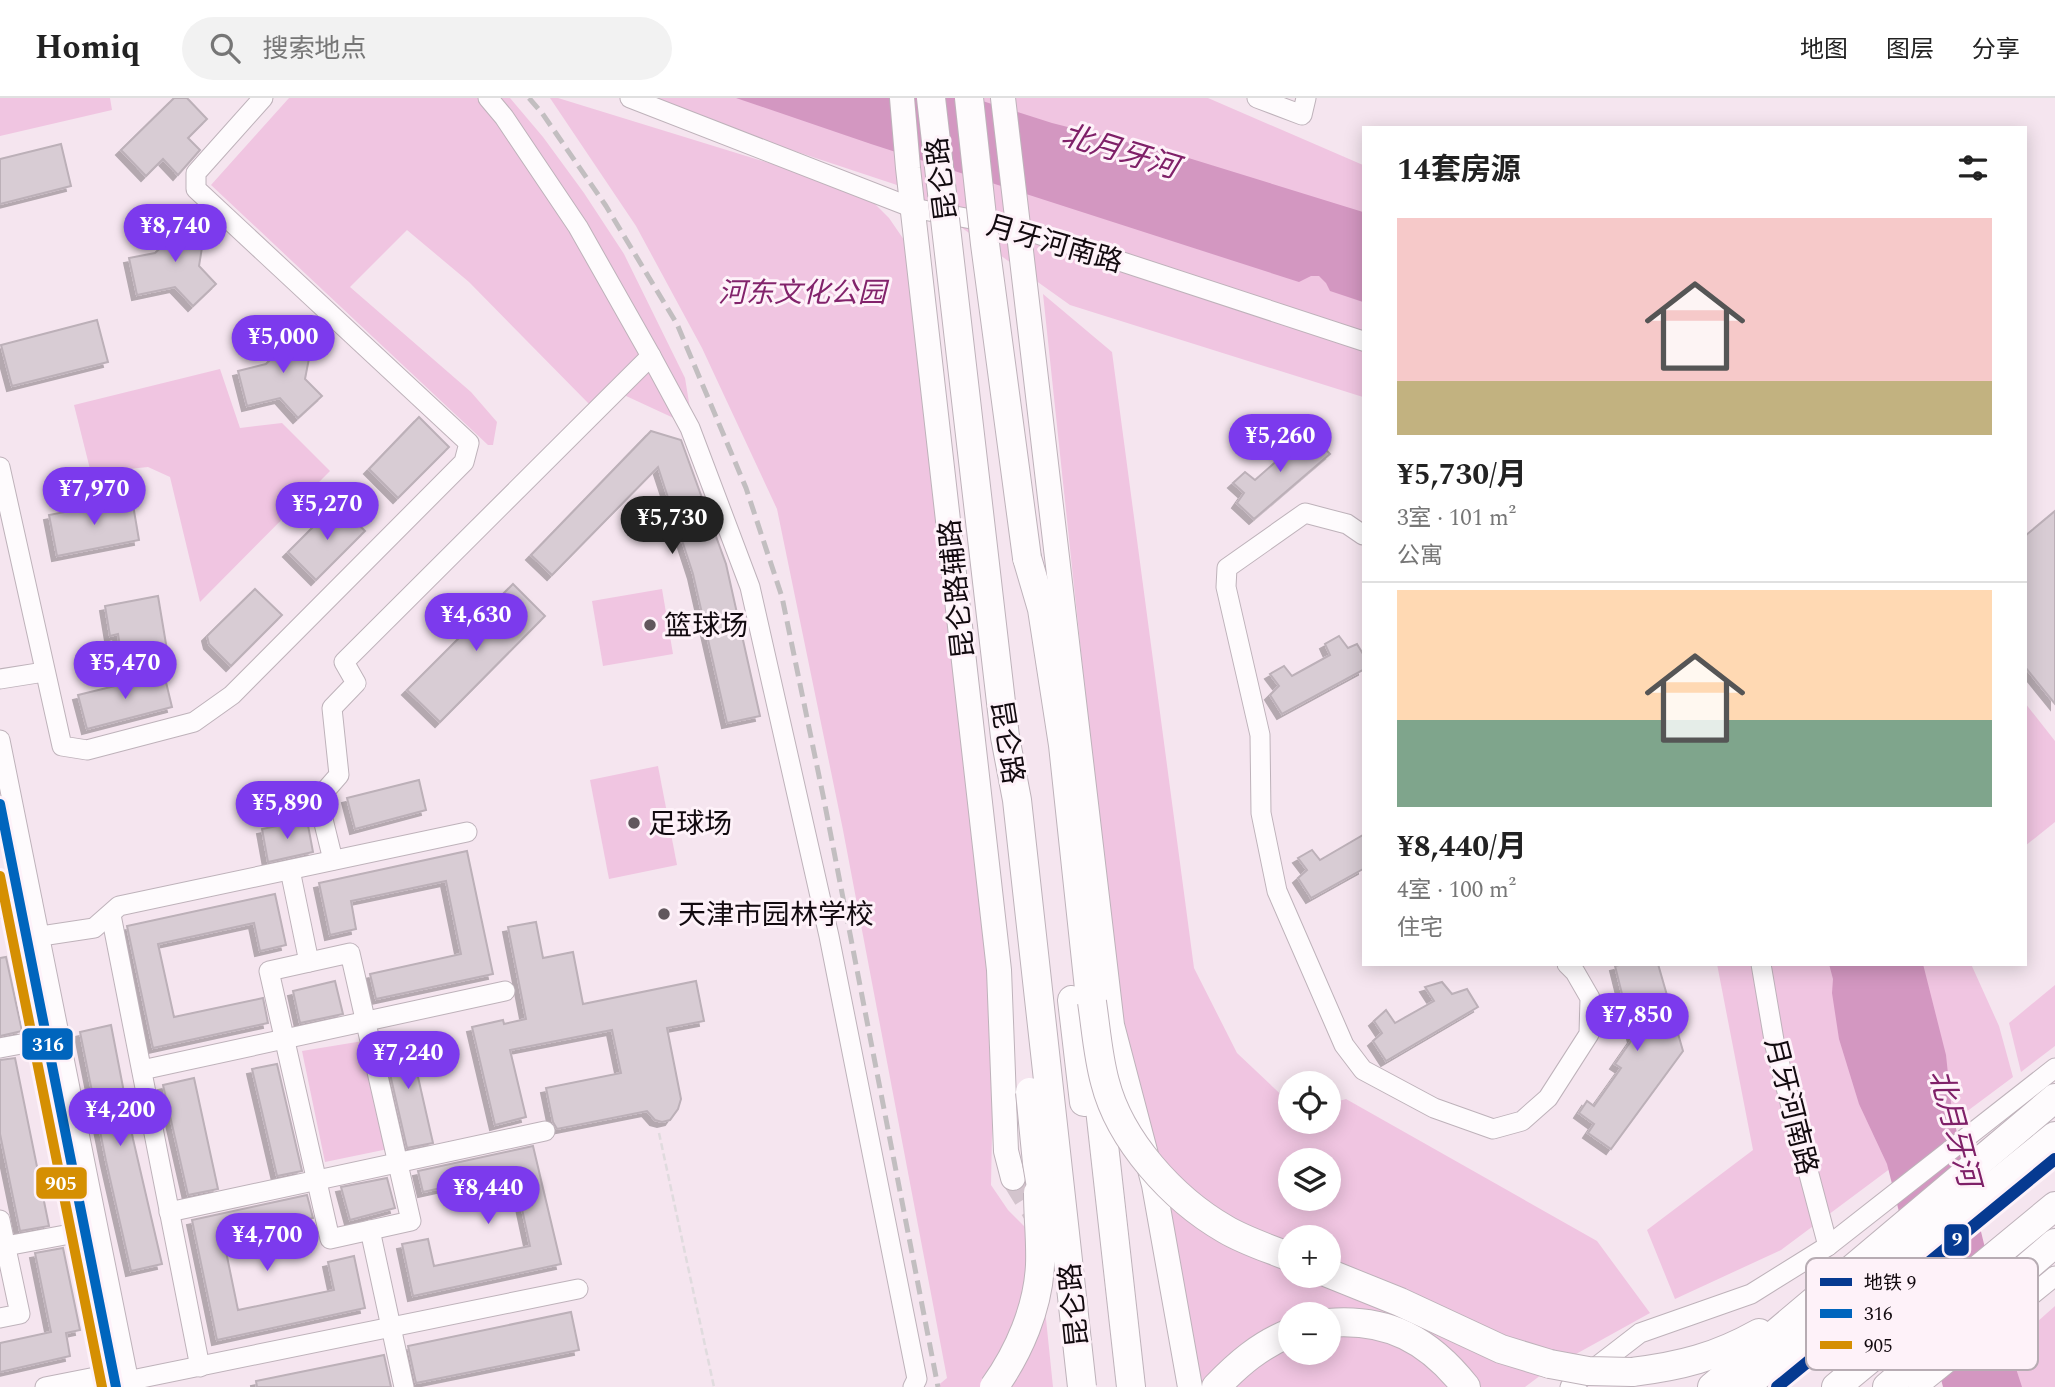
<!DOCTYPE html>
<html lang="zh">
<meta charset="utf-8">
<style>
body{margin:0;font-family:Spectral,"Noto Sans SC",serif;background:#f2f2f2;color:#222;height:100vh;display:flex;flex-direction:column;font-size:26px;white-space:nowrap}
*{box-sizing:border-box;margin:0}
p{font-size:23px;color:#767676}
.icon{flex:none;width:38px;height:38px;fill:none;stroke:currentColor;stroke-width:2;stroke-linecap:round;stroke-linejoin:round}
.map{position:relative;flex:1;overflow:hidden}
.details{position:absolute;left:1362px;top:28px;width:665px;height:840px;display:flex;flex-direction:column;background:#fff;border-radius:0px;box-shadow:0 4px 18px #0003}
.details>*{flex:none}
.fabs{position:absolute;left:1278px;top:973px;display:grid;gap:14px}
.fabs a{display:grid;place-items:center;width:63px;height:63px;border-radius:50%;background:#fff;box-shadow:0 4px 18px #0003;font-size:35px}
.price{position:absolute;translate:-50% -60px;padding:0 16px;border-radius:24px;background:#7c3aed;color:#fff;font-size:23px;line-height:46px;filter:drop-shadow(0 2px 4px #0008)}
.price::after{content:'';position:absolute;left:50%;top:42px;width:21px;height:16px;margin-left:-10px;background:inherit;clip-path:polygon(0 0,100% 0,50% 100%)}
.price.selected{background:#222;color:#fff}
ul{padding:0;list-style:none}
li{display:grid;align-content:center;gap:14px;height:371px;padding:0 35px}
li+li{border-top:2px solid #e0e0e0}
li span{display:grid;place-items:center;height:217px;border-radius:0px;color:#555}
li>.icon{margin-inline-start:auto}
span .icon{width:126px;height:126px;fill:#fffc;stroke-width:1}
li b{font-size:30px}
h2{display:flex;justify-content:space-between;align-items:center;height:84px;padding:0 35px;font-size:30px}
header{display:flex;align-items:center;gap:42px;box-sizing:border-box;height:98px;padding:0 35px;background:#fff;border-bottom:2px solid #e0e0e0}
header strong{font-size:33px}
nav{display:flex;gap:38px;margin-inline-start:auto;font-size:24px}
.search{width:490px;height:63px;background:#f2f2f2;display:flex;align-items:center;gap:18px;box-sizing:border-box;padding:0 24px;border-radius:38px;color:#767676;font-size:26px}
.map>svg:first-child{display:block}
</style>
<header>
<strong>Homiq</strong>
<div class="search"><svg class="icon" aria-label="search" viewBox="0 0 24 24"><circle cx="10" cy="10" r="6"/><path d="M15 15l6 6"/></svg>搜索地点</div>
<nav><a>地图</a><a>图层</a><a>分享</a></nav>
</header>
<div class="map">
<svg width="2055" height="1289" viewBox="0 0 2055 1289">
<defs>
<filter id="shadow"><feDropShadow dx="-5" dy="5" stdDeviation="0" flood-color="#0004"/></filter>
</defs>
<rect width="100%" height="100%" fill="#f5e5ef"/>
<g fill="#f0c5e1" fill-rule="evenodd">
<path d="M0,0h110l2,12 -112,26z"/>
<path d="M289,0h221l33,39 41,56 40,61 61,124 8,49 -82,-38 -20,17 -122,-124 -62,-52 -57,57 121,105 26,30 -4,23h-5l-277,-260z"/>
<path d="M550,0h8l305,94 26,26 24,35 81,779 -3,153 17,25 19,19 19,90 7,68h-117l11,-9 -104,-548 -66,-321 -75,-161 -66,-122z"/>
<path d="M635,0h573l155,67v232l-293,-92 -164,-117z"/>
<path d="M1043,196l69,58 82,616 43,85 53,50v19h38v-18l18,-5 251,142 53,72 -101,56 -24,18h-322l-36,-171 -40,-168 -14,-95zM1290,1062h38v39h-38zM1290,1139h38v39h-38zM1290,1216h38v39h-38z"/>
<path d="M220,271l20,59 42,-5 48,48 -130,131 -30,-125 -22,-10 -57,6 -17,-68z"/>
<path d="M662,491l11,65 -70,12 -11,-65z"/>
<path d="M2025,605l30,38v81l-30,24z"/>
<path d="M658,668l19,99 -68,14 -19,-99z"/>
<path d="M1717,866h254l28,62 14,51 -232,173 -106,49 -28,-69 106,-80z"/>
<path d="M2055,887v61l-34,26 -12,-49z"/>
<path d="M363,943l25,108 -63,13 -23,-111z"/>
<path d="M2055,1208v81h-61l-3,-24z"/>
</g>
<g fill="#d397c1">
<path d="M736,0h237l79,25 130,33 181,56v90l-33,-11 -4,-8 -7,-7h-8l-12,6 -428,-138z"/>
<path d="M1829,866h94l23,91 6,57 57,235 13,40h-79l-56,-223 -28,-60 -20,-65 -7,-46 1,-14z"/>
</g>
<g fill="#d8ccd4" stroke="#bcb0b8" stroke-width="2" filter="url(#shadow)">
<path d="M174,0h13l20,21 -19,19 12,12 -22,25 -15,-16 -17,17 -25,-26z"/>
<path d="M61,46l10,42 -71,18v-45z"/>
<path d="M172,119l34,6 -7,43 17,18 -23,22 -18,-19 -38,8 -8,-37 26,-5 13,-12z"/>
<path d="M97,222l11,42 -96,24 -11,-41z"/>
<path d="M282,229l32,6 -9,46 17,17 -24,22 -18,-20 -33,8 -9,-35 28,-7 10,-10z"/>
<path d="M419,319l30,30 -51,51 -29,-29z"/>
<path d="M651,333l30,9 45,124 34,152 -33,7 -34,-149 -35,-107 -106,108 -21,-20z"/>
<path d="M1293,333l12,9 7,-4 18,18 -76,65 -17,-16 7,-10 -11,-10 12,-11 10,8 33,-29 -8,-10z"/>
<path d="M132,401l7,41 -82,16 -8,-41z"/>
<path d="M337,405l28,28 -49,49 -28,-28z"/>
<path d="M2055,413v193l-30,-37v-131z"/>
<path d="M513,486l32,32 -105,106 -33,-32z"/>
<path d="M255,491l27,26 -51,51 -22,-22 -2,-8z"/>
<path d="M158,498l9,54 -45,9 -4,-25 -8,2 -5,-30z"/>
<path d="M1339,538l9,12 9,-4 6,10v16l-81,44 -12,-19 9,-9 -9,-12 14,-8 8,10 38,-21 -5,-11z"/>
<path d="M164,576l8,33 -85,22 -9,-34z"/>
<path d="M419,682l7,30 -71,19 -8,-31z"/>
<path d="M307,722l6,32 -45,10 -6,-33z"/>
<path d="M1363,737v34l-52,29 -13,-20 9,-8 -9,-12 14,-8 8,10z"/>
<path d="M467,753l26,123 -117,25 -6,-25 91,-20 -15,-73 -95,20 5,28 -26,6 -11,-52z"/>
<path d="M275,796l11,51 -26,6 -6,-28 -96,21 16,73 89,-19 5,25 -115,25 -26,-122z"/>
<path d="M536,824l7,36 30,-6 10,52 113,-23 8,40 -37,7 14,71 -3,10 -8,11 -8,2 -7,-2 -8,-9 -90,18 -4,-7 -7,-34 75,-15 -9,-43 -102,20 16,67 -31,8 -23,-98 31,-7 1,4 22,-5 -18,-92z"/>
<path d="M6,859l16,74 -22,5v-78z"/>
<path d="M1623,866h35l25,87 -72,98 -23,-16 6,-9 -15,-11 8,-12 7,5 27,-38 -6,-4 18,-26 -18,-72z"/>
<path d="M335,883l8,33 -43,9 -7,-32z"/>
<path d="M1442,884l10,12 15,-5 11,18 -92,54 -13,-20 9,-8 -8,-12 12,-11 9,13 39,-22 -9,-14z"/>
<path d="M111,927l22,114 29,125 -31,7 -25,-110 -26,-129z"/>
<path d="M408,935l25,110 -26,5 -25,-109z"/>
<path d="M15,960l34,168 -29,5 -20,-97v-74z"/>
<path d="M277,966l25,107 -25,5 -25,-107z"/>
<path d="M194,980l24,111 -30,6 -25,-110z"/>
<path d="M533,1048l28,118 -148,32 -11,-52 26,-5 6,27 96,-20 -16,-74 -91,20 -5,-21z"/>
<path d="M387,1080l8,30 -45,12 -9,-33z"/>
<path d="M307,1097l6,23 -90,19 15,73 96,-20 -6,-28 26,-6 11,52 -148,32 -25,-120z"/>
<path d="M63,1150l17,82 -14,3 4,23 -70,16v-29l51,-11 -16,-79z"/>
<path d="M571,1214l8,38 -163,33 -8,-37z"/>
<path d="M384,1257l7,32h-134l-1,-6z"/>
</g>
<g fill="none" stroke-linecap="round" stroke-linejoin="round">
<path stroke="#d3c4cd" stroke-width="24" stroke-dasharray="24 12" stroke-linecap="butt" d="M1013,1080l29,47"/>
<g stroke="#beb2ba" stroke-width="21">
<g id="minor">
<path d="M488,0l16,19 74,110 73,129"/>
<path d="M630,0l283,110 106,20 344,113"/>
<path d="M1257,0l45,17 4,-17"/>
<path d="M0,369l62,279 25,4 107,-28 38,-27 232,-233 5,-19 -273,-254v-16l67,-75"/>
<path d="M1363,437l-16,-11 -42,-11 -78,55 -1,19 34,148 1,78 16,78 67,154 19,25 71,38 59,21 29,-8 26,-23 41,-64 1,-36 -15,-26 -8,-8"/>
<path d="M0,581l44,-7"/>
<path d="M0,642l130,647"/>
<path d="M333,762l-15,-61 21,-24 -7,-67 24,-25 -12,-21 307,-306 39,72 60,159 79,349 88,443 -4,8"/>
<path d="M290,772l19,92"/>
<path d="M0,810l32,-7"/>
<path d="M111,817l89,452"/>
<path d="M28,840l66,-10 25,-22 348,-74"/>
<path d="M350,855l61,268 -81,18 -61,-268z"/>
<path d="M1761,866l14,82 53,200"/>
<path d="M0,950l59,-11"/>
<path d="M142,972l363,-79"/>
<path d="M169,1114l376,-81"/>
<path d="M0,1122l20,94 -20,4"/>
<path d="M370,1132l34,157"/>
<path d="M6,1148l91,-17"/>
<path d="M100,1208l16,81"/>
<path d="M117,1285l461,-94"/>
<path d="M45,1289l81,-16"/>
<path d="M1570,1289l70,-54 111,-39 77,-48 227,-178"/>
<path d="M1918,1289l137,-111"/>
</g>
</g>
<g stroke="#beb2ba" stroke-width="26">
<g id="major">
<path d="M902,0l6,70 91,802 7,181 7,27"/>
<path d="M1003,0l109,927 42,160 36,202"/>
</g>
</g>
<g stroke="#beb2ba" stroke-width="30">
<g id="highway">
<path d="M1027,460l15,51 21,136 30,281"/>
<path d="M1072,902l12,102"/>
<path d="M1096,975l35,314"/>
<path d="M1328,1175l72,29 101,47 49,15"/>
<path d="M1328,1225c60,-5 101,17 138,64"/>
<path d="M1632,1274c49,-6 84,-15 127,-39"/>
<path d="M1216,1289c22,-23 44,-42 74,-54"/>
<path d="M1712,1289l343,-289"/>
<path d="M1744,1289l311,-251"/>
<path d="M1836,1289l219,-181"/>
<path d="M1887,1289l168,-144"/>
</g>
</g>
<path stroke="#e0dbde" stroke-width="2.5" stroke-dasharray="7 3.5" stroke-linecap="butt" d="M659,1035l55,254"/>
<use href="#minor" stroke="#fefbfd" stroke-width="19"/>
<use href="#major" stroke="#fefbfd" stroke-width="24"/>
<use href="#highway" stroke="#fefbfd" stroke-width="28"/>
<path stroke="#c2bec0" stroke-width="5" stroke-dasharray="14 7" stroke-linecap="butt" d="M529,0l13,15 64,93 71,118 69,164 36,109 42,203 114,587"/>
<g stroke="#beb2ba" stroke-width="30" stroke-linecap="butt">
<g id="highway-bridge">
<path d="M931,0l74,639 12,63 65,587"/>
<path d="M969,0l16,146 42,314"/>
<path d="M1092,904c4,27 6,55 13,80 15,59 68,117 120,147 20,12 43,19 65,28"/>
<path d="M1030,994l7,71 8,48"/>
<path d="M1550,1266l38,7 44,1"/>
<path d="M994,1289c25,-35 44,-79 46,-122 1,-24 -2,-48 -2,-72"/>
</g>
</g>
<use href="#highway-bridge" stroke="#fefbfd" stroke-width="28"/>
<g stroke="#fef2f9" stroke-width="16">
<path id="bus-1" d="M0,706l116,583"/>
</g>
<g stroke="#fef2f9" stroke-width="16">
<path id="bus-2" d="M0,778l102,511"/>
</g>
<use href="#bus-1" stroke="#0065bd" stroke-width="10"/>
<use href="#bus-2" stroke="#d58f02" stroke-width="10"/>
<g stroke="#fef2f9" stroke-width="18">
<path id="metro-1" d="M1777,1289l278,-228"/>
</g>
<use href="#metro-1" stroke="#063a91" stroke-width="12"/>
</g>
<g fill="#61575d" stroke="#fef2f9" stroke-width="2.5">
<circle cx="650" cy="527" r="7"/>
<circle cx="634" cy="725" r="7"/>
<circle cx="664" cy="816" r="7"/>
</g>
<g text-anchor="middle" stroke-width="6" stroke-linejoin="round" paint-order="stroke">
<g font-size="28" fill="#120a0f" stroke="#fef2f9">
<text transform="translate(941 81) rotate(-97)" y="10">昆仑路</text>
<text transform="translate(1055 145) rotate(16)" y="10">月牙河南路</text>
<text transform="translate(956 491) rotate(-96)" y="10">昆仑路辅路</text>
<text transform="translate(1008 644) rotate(81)" y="10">昆仑路</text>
<text transform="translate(1792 1008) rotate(76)" y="10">月牙河南路</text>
<text transform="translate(1073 1207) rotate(-96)" y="10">昆仑路</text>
</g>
<g font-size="28" font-style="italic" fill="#82236b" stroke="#fef2f9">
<text x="802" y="204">河东文化公园</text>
</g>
<g font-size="28" fill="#120a0f" stroke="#fef2f9" text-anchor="start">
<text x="664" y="537">篮球场</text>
<text x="648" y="735">足球场</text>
<text x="678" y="826">天津市园林学校</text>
</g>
<g font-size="30" font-style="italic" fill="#7f2068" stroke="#fef2f9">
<text transform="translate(1120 53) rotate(17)" y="10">北月牙河</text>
<text transform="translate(1955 1030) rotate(75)" y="10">北月牙河</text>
</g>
</g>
<rect x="1806" y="1160" width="232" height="112" rx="10" fill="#fef2f9" stroke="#b7acb3" stroke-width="2"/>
<rect x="1820" y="1180" width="32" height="8" fill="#063a91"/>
<rect x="1820" y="1211" width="32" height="9" fill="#0065bd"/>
<rect x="1820" y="1243" width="32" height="8" fill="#d58f02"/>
<g font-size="19" fill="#120a0f">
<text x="1864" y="1191">地铁 9</text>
<text x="1864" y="1222">316</text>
<text x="1864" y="1254">905</text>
</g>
<g stroke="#fef2f9" stroke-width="2.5">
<rect x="21" y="929" width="53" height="34" rx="7" fill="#0065bd"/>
<rect x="35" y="1068" width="53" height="34" rx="7" fill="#d58f02"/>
<rect x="1943" y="1125" width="27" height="34" rx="7" fill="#063a91"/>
</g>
<g font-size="19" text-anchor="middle" font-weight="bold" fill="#fff">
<text x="48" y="953">316</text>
<text x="61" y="1092">905</text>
<text x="1957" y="1148">9</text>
</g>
</svg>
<div class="fabs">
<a><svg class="icon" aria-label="locate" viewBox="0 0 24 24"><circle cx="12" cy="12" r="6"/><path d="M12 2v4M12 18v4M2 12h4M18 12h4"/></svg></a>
<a><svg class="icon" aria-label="layers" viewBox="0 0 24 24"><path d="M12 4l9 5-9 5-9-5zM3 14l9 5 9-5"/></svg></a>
<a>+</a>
<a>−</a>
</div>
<b class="price" style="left:175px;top:166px">¥8,740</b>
<b class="price" style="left:283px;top:277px">¥5,000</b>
<b class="price" style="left:1280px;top:376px">¥5,260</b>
<b class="price" style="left:94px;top:429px">¥7,970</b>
<b class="price" style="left:327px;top:444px">¥5,270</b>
<b class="price selected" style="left:672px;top:458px">¥5,730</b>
<b class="price" style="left:476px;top:555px">¥4,630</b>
<b class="price" style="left:125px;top:603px">¥5,470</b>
<b class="price" style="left:287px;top:743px">¥5,890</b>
<b class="price" style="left:1637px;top:955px">¥7,850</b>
<b class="price" style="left:408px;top:993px">¥7,240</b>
<b class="price" style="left:120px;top:1050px">¥4,200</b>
<b class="price" style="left:488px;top:1128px">¥8,440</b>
<b class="price" style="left:267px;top:1175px">¥4,700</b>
<section class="details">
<h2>14套房源<svg class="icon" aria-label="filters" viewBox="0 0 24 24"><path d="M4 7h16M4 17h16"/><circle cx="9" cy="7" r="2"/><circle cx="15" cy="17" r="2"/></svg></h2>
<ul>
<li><span style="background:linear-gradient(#f6c9c9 75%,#c2b280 0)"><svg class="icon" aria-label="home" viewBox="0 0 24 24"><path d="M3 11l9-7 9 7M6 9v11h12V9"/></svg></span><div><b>¥5,730/月</b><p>3室 · 101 m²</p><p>公寓</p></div></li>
<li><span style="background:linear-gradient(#ffd9b3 60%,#7fa58c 0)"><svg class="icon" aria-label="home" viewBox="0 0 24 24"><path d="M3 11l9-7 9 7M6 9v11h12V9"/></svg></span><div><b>¥8,440/月</b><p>4室 · 100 m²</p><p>住宅</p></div></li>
</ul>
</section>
</div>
